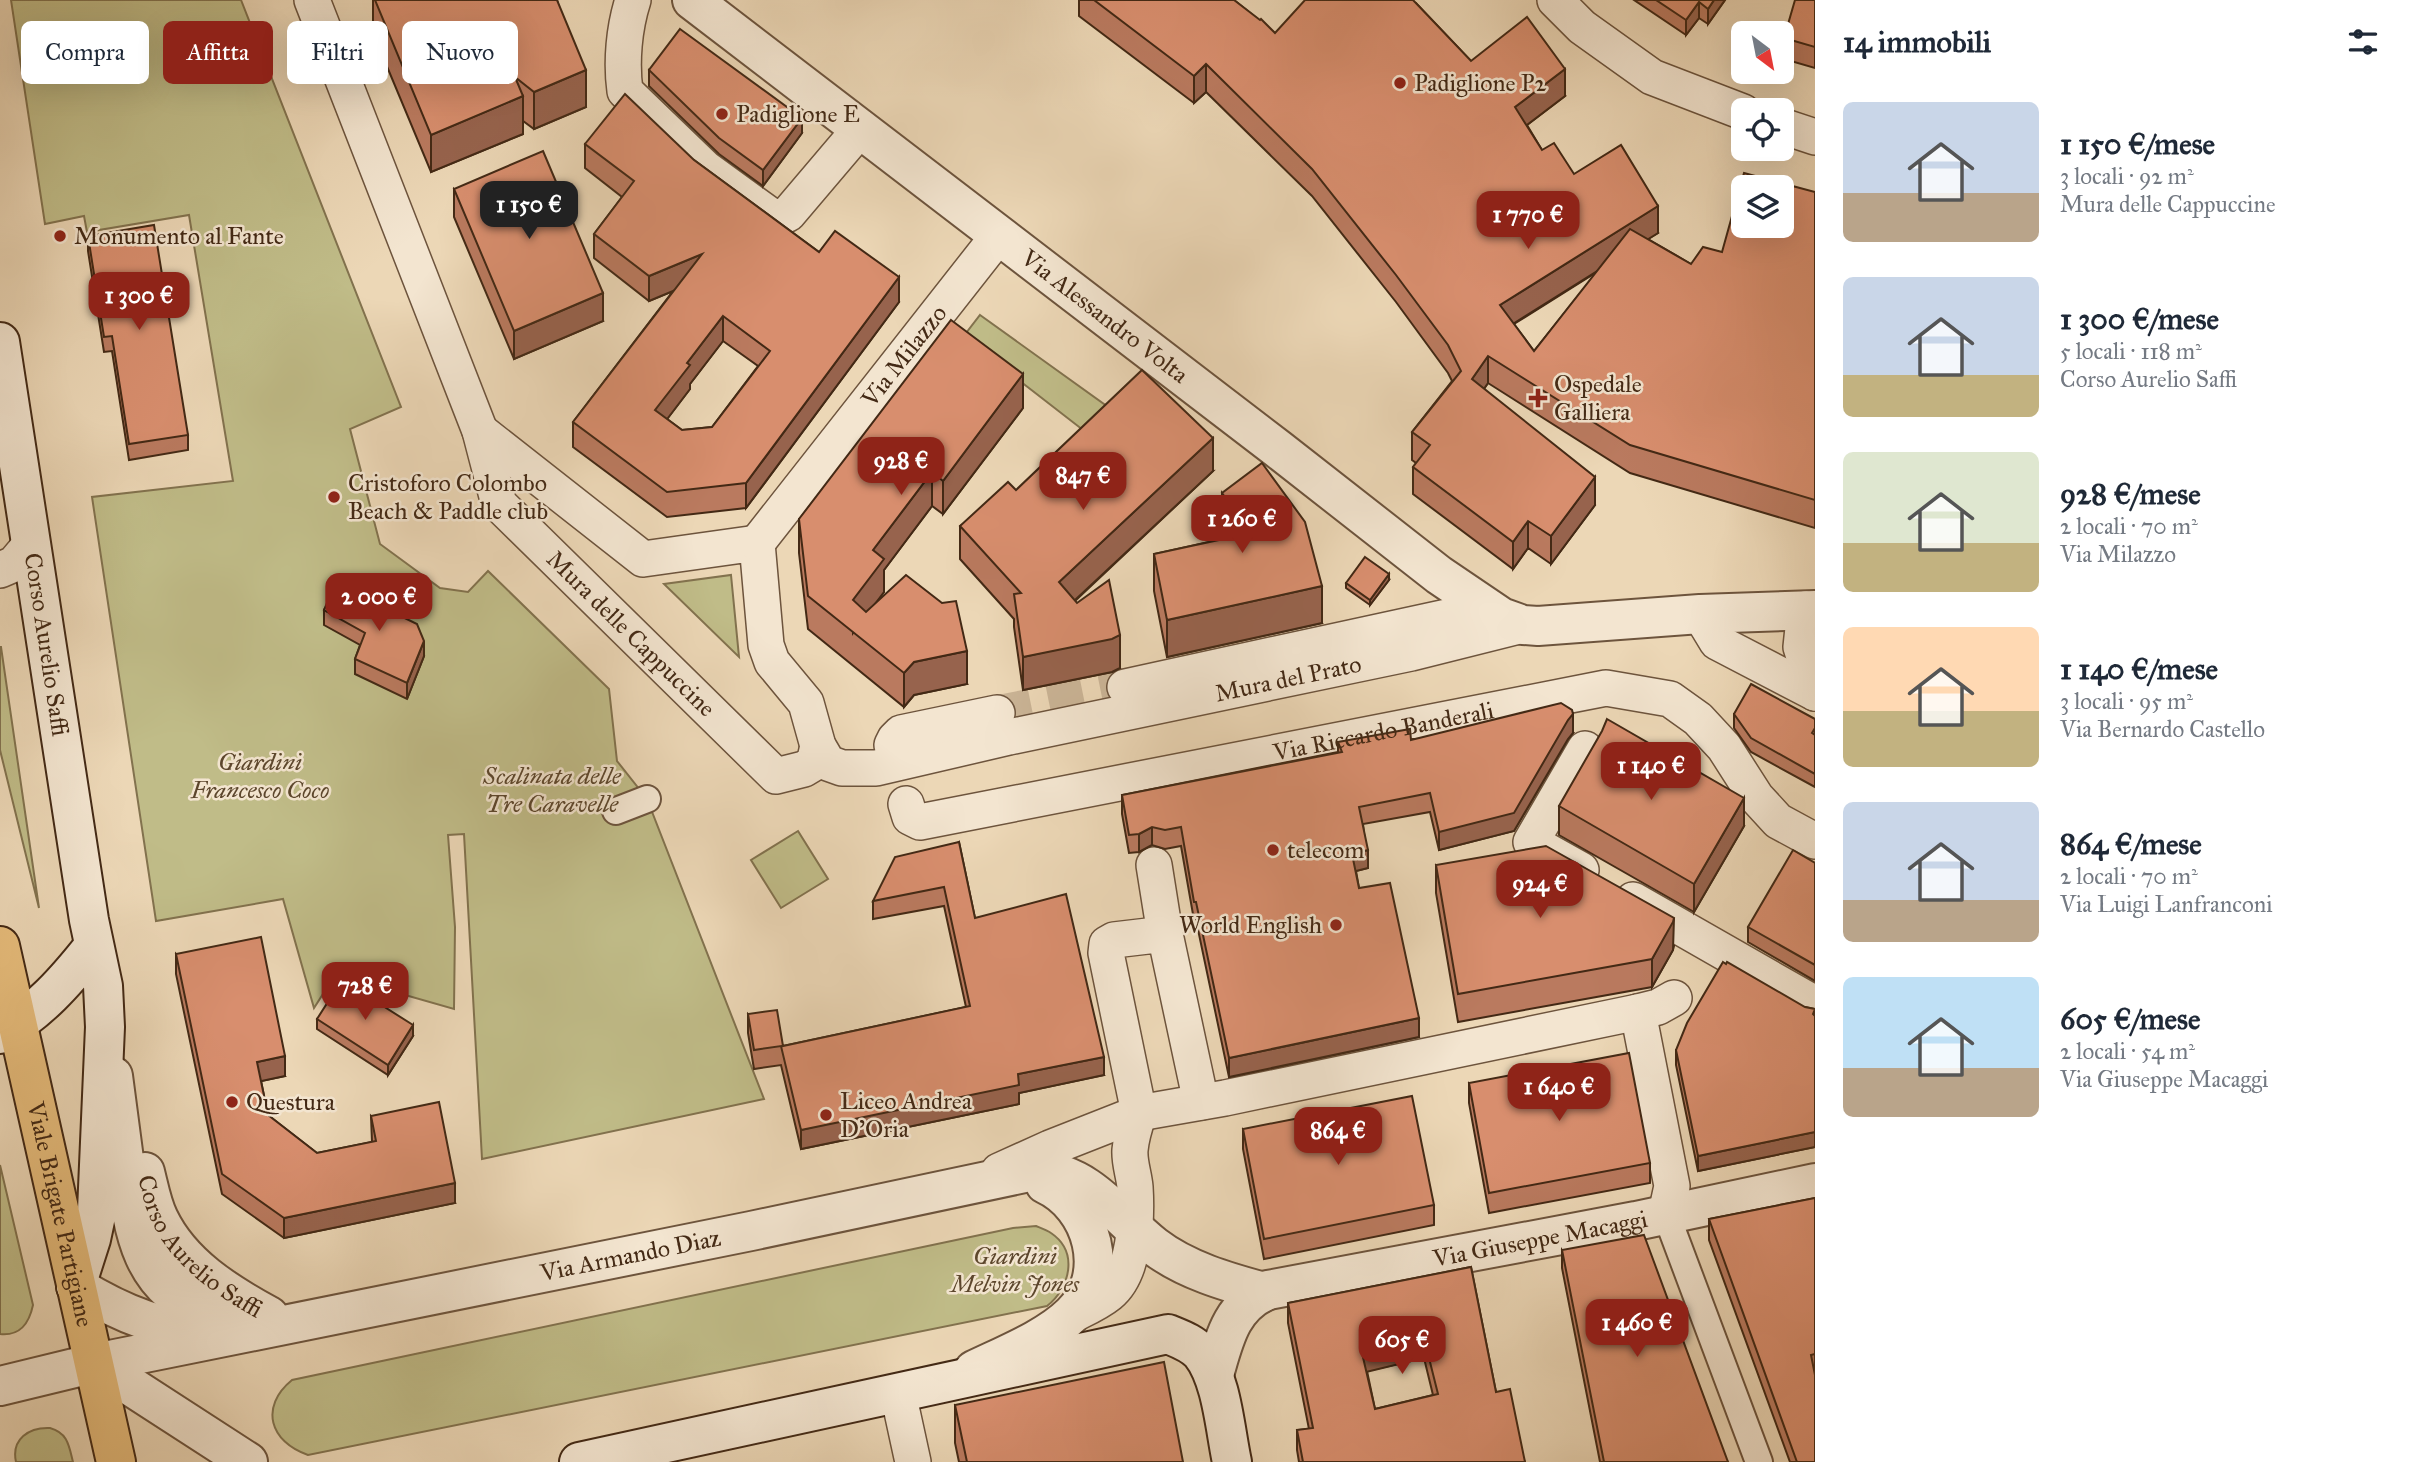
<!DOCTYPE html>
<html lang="it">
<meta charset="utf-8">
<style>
body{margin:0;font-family:"IM FELL Great Primer",serif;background:#f2f2f3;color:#1f2937;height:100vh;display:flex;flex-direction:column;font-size:26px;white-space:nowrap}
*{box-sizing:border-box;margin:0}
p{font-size:23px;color:#747a83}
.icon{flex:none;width:38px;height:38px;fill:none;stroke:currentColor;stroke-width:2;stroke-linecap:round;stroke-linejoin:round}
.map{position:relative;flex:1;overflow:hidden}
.details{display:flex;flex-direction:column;background:#fff;width:595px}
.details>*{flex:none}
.top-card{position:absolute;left:21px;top:21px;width:665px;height:63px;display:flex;gap:14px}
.needle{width:46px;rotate:148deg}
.tools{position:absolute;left:1731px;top:21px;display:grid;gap:14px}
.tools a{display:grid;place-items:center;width:63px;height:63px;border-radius:10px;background:#fff;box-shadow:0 7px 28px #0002;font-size:35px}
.price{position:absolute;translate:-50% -60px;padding:0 16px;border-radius:14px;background:#8f2418;color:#fff;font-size:23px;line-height:46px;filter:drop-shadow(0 2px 4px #0008)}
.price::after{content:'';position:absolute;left:50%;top:42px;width:21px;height:16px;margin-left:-10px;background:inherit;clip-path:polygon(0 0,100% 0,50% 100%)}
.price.selected{background:#222;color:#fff}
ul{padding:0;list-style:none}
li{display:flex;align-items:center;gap:21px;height:175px;padding:0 28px}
li span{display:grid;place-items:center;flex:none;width:196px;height:140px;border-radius:10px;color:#555}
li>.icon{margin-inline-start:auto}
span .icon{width:84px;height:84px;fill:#fffc;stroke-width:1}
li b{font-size:30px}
h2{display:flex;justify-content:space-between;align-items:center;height:84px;padding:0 28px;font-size:30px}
.pill{padding:0 24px;border-radius:10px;background:#fff;box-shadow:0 7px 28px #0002;font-size:24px;line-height:63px}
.pill.selected{background:#8f2418;color:#fff}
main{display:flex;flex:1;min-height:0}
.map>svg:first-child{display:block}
</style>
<main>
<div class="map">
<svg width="1815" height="1462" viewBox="0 0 1815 1462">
<rect width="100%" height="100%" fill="#ecd7b6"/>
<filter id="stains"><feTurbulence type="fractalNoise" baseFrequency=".00286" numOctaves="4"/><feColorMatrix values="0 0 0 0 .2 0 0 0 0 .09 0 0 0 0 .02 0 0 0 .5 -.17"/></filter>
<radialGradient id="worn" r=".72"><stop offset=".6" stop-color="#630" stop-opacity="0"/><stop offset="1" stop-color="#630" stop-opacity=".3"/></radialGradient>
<g fill="#c0bc88" stroke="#82724e" stroke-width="2">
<path d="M11,0h230l160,407 -51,22 30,115 60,44 28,4 20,-21 121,118 8,72 30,38 117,300 -282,60 -18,-325 -16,1 7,92 -1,82 -119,-34 -21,33 -31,-109 -127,22 -64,-424 141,-16 -44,-266 -102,17 -3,-16 -39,8z"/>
<path d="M980,315l135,97 -23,25 -129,-100z"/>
<path d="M731,575l8,82 -75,-73z"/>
<path d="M0,647h1l38,261 -39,-158z"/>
<path d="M798,831l30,48 -47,29 -30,-48z"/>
<path d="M0,1165l33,140c-4,19 -13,31 -33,29z"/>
<path d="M1036,1226c5,2 11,4 15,7 28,19 19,55 -4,73l-739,149c-38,-13 -49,-48 -16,-75l721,-152z"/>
<path d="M50,1428c18,5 19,18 23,34h-57c-5,-23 13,-35 34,-34z"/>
</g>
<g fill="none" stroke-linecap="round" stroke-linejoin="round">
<path stroke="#cab496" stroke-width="35" stroke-dasharray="35 18" stroke-linecap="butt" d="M997,713l128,-26"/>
<g stroke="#6d543d" stroke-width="30">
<g id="pedestrian">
<path d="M616,811l31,-12"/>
<path d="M1666,1214l93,248"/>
</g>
</g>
<g stroke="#6d543d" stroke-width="38">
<g id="minor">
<path id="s1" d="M312,0l168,431 19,73 277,272 28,-7 10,-6 4,-17"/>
<path d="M633,0c-9,28 -12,62 -8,91l81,78 69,50 13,-5 73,-86"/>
<path d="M1555,0l27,27 70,50 91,35"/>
<path d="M1782,126l33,11"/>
<path id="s2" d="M480,431l163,128 114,-16 9,102 6,17 34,41 12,43 10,17 14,5h34l133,-31 402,-84 112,-28"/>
<path id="s3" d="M757,543l242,-308"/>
<path d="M0,570l14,-6 16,-19"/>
<path d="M1805,609l-4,38 14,46"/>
<path d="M1700,614l17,28 98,51"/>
<path d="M1125,687l363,-79"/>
<path d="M892,745l3,-6 6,-6 96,-20"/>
<path id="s4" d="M906,804l4,13 10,5 686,-134 64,11 28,20 26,28 32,50 22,24 37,20"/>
<path d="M1154,865l11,69"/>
<path d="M1581,870l-50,-28 54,-93"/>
<path d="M1633,900l182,104"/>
<path d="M1638,1012l34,174 -6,28"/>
<path d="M999,1171l51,-23 89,-35 86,-15 413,-86 20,-5 16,-9"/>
<path d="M1072,1315c12,-6 26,-12 37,-21 26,-21 28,-76 26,-107 -1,-12 -6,-25 -5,-37 1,-13 5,-25 9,-37l-33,-160 1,-9 7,-4 51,-6 36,168"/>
<path d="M898,1393l15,69"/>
</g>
</g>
<g stroke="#6d543d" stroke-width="42">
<g id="tertiary">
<path id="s5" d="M692,0l586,449 161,126 62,42 22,8 15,1 162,-12 115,-4"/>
<path d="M113,1076c4,30 8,61 12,91 8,62 14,121 82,146 16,6 36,7 53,9"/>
<path id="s6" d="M145,1172c4,16 7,33 14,47 22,46 68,74 110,97"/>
<path d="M76,1286c40,25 85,45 132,46"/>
<path d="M95,1363l153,99"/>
<path d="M974,1370c31,-15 74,-32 98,-56 40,-39 21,-108 -27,-130"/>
<path id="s7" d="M1214,1375c10,-35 17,-70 54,-85l368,-69 179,-38"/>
<path id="s8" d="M0,1386l95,-23 656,-132 288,-61c52,5 77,46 115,76 31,24 73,36 110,46"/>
</g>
</g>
<g stroke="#432915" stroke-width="42">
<g id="secondary">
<path id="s9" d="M0,342l89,578 14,66 2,41 -8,184 -6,28 -15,47"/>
<path d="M0,1034c39,-22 66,-53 93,-87"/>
<path d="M579,1462l589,-128c12,5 24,9 33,19 21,26 24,77 31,109"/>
</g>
</g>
<g stroke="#432915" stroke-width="42">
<g id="primary">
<path id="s10" d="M0,946l116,516"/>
</g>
</g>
<use href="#pedestrian" stroke="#f3e5d0" stroke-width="26"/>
<use href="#minor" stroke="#f3e5d0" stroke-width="35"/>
<use href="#tertiary" stroke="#f3e5d0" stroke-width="38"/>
<use href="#secondary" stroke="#f3e5d0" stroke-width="38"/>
<use href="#primary" stroke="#e6bc7b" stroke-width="38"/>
</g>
<g fill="#ba7a5f" stroke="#432915" stroke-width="2" fill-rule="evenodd">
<path d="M373,0h184l29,107 -52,22 -11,-8v13l-92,38 -58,-139z"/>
<path d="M1079,0h155l41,33 141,-30 55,58 94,35 -38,29 15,25 32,24 84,59 -10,6 43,25 31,-12 93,-60v336l-185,-55 -142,-90 -4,6 111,116 -44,59 -23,-16 -15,21 -100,-75v-27l3,-4 -4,-3v-28l40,-51 -4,-8 -52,-71 -84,-106 -106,-104 -12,11 -115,-87zM1597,272l-63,79 -20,-27z"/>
<path d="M1634,0h91l-17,24 -9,-6 -13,17z"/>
<path d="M1815,0v68l-31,-9v-21z"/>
<path d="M649,70l153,63 -39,53 -44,-32 -70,-68z"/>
<path d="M585,144l109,16 125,92 80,50 -153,206 -79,9 -94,-70v-25l100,-131 -24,10 -55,-43v-24l28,-37 -37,-29zM723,341l35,25 -46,61 -30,3 -15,-11 23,-30v-5z"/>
<path d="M454,189l149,132 -89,38 -60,-142z"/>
<path d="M88,236l100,199v15l-59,10 -17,-109 -8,1 -16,-101z"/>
<path d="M1023,408l-80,106 -11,-8 -48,64v22l-8,11 91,81 -53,11 -10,12 -96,-78 -9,-76v-34z"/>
<path d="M1213,471l-138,130 45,67 -8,4 -89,18 -9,-63v-8l-54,-60v-33l56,-36z"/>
<path d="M1222,493l100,130 -155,34 -13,-66v-37l73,-16 -5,-8z"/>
<path d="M1389,580l-19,25 -24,-17v-5z"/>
<path d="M324,610l100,46 -17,43 -52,-25v-15l5,-14 -36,-20z"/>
<path d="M1734,714l81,5v68l-64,-35 -17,-24z"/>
<path d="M1573,733l-5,6 -54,92 -75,19 -9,-38 -67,12 5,44 -12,3 3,17 60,149 -190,40 -33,-157h-2l-13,-74 -16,3 -13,-4 -13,7 -10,1 -7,-39v-19l216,-43v-10z"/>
<path d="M1559,806l185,20 -50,86 -135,-77z"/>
<path d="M959,842l16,76 129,157 -85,18v11l-218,45 -20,-84 -27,4 -6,-36v-19l35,32 183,-39 -22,-101 -71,13v-18z"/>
<path d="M1815,863v118l-67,-39v-15z"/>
<path d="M1436,865l238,81 -1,4 -21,37 -194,35 -22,-129z"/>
<path d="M176,954l109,122 -24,5 7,34 49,38 55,-11 -1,-26 84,87 -171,35 -62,-44 -46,-220z"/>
<path d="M1805,1007l10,2v138l-117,24 -22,-106v-15z"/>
<path d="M317,1019l96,17 -25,39 -71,-46z"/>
<path d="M1469,1083l181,80v20l-161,30 -20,-110z"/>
<path d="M1243,1129l191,76v20l-170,34 -21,-110z"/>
<path d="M1815,1198v264h-25l-81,-222v-21z"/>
<path d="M1562,1250l166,212h-128l-38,-194z"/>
<path d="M1471,1267l25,125 29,70h-226l-2,-12v-20l12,-1 -21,-106v-20zM1424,1358l9,37 -58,14 -8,-38z"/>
<path d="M955,1405l228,57h-224l-4,-19z"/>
</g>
<g fill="#97634d" stroke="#432915" stroke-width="2">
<path d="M1714,0h11l-17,24v-15z"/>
<path d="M1699,2v16l-13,17v-15z"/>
<path d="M1206,64v28l-12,11v-27z"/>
<path d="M1565,69v27l-50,38v-27z"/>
<path d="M586,70v37l-52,22v-37z"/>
<path d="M523,96v38l-92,38v-37z"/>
<path d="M802,118v15l-39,53v-16z"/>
<path d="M1658,206v27l-158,99v-27z"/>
<path d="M702,254v25l-53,22v-25z"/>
<path d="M899,277v25l-153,206v-25z"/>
<path d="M603,293v28l-89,38v-28z"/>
<path d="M723,316v25l-33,43v5l-35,46v-25l32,-47z"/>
<path d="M1488,356v27l-16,23v-27z"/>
<path d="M1023,374v34l-80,106v-33z"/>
<path d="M1213,438v33l-154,144v-33z"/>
<path d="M932,472v34l-48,64v22l-31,41v-33l20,-50z"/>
<path d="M1595,477v28l-44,59v-28z"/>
<path d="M1528,521v27l-15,21v-27z"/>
<path d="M1389,574v6l-19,25v-5z"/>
<path d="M1322,586v37l-155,34v-37z"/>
<path d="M1120,635v33l-8,4 -89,18v-33z"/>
<path d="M424,641v15l-17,43v-16z"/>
<path d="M967,651v33l-53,11 -10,12v-34l10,-11z"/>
<path d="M1573,714v19l-5,6 -54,92 -75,19v-18z"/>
<path d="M1744,798v28l-50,86v-28z"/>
<path d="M1152,827v18l-13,7v-18z"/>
<path d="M1368,850v18l-16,4v-18z"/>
<path d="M1674,918l-1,32 -21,37v-28z"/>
<path d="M1419,1018v19l-190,40v-19z"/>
<path d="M413,1025v11l-25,39v-10z"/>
<path d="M285,1056v20l-28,6v-20z"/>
<path d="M1104,1057v18l-85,18v11l-218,45v-19l217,-56z"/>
<path d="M1815,1132v15l-117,24v-15z"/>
<path d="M455,1183v20l-171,35v-20z"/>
<path d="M1424,1338v20l-62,15v-20z"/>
</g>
<g fill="#d88e6e" stroke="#432915" stroke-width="2" fill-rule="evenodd">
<path d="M375,0h182l29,70 -52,22 -19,-15 8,19 -92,39z"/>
<path d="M1094,0h140l26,20 1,-1 14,14 30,-33h108l58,61 56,-44 38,52 -50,38 27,43 12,-7 20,31 47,-29 37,61 -158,99 34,46 96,-122 61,35 12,-17 19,5 22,-79 71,19v308l-185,-55 -142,-89 -16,23 123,98 -44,59 -23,-15 -15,21 -100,-75 17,-22 -18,-13 49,-61 -13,-26 -52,-70 -84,-106 -106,-105 -12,12zM1743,187h39v39h-39z"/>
<path d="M1656,0h58l-6,9 -9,-7 -13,18z"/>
<path d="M1795,0h20v47l-31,-9z"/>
<path d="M680,29l122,89 -39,52 -44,-32 -70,-68z"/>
<path d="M625,94l69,66 125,92 16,-21 64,46 -153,206 -79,9 -94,-70 129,-168 -53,22 -55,-42 40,-53 -49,-37zM723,316l47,35 -58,76 -30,3 -27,-20 35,-45 -3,-2z"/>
<path d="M543,151l60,142 -89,38 -60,-142z"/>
<path d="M154,225l34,210 -59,9 -17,-108 -8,1 -16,-101z"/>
<path d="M951,320l72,54 -80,107 -11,-9 -59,78 11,9 -31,41 13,12 40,-37 36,28 14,-2 11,50 -53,11 -10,11 -96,-77 -9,-77z"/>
<path d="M1142,370l71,68 -154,144 18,21 32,-23 11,55 -8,4 -89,18 -9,-63 7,-1 -61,-67 48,-44 8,8z"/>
<path d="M1262,463l43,59 17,64 -155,34 -13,-66 97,-21 -29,-40z"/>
<path d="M1365,557l24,17 -19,26 -24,-17z"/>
<path d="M335,584l82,40 7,17 -17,42 -52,-24 10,-26 -41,-23z"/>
<path d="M1751,684l64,35v9l-3,5 3,2v39l-64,-36 -17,-24z"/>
<path d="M1561,703l11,7 1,4 -5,6 -54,93 -75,19 -9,-39 -71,14 9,43 -16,4 7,34 31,-5 29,135 -190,40 -33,-156h-2l-13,-75 -16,3 -13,-3 -13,7 -10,1 -7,-40 220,-43 -4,-10 72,-13 1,11z"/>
<path d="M1607,719l137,79 -50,86 -135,-78 43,-75z"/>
<path d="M959,842l16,76 91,-24 38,163 -86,17 1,11 -218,45 -20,-84 -27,4 -6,-36 29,-4 6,36 187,-40 -26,-119 -71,14 22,-44z"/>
<path d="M1546,846l128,72 -1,4 -21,37 -194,35 -22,-129z"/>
<path d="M1793,850l22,13v102l-67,-38z"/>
<path d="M261,937l24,119 -28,6 11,53 49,38 59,-12 -5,-25 68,-14 16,81 -171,35 -62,-44 -46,-220z"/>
<path d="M1723,962l3,2 1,-2 78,45 10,2 -2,5 2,2v116l-117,24 -22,-106 11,-27z"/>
<path d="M342,980l71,45 -25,40 -71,-46z"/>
<path d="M1629,1053l21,110 -161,30 -20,-110z"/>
<path d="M1412,1096l22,109 -170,34 -21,-110z"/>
<path d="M1815,1198v156l-4,1 4,20v87h-18l-88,-243z"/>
<path d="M1644,1235l84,227h-124l-42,-212z"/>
<path d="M1471,1267l25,125 14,-3 15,73h-222l-6,-32 16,-2 -25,-125zM1424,1338l14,56 -63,15 -13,-56z"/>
<path d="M1164,1362l19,100h-216l-12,-57z"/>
</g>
<g fill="#8f2418" stroke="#f3e5d0" stroke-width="2.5">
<circle cx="1400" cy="83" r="7"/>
<circle cx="722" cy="114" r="7"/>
<circle cx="60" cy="236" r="7"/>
<path d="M1534.5 387.5h7v7h7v7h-7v7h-7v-7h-7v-7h7z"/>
<circle cx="334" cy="497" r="7"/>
<circle cx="1273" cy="850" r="7"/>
<circle cx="1336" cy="925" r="7"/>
<circle cx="232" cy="1102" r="7"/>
<circle cx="826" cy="1115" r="7"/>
</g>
<g text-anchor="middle" stroke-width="5" stroke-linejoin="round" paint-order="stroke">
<g font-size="24" fill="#432915" stroke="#f3e5d0" text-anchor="start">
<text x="1414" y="91">Padiglione P2</text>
<text x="736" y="122">Padiglione E</text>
<text x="74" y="244">Monumento al Fante</text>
<text x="1554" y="392">Ospedale<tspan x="1554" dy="28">Galliera</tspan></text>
<text x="348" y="491">Cristoforo Colombo<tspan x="348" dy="28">Beach &amp; Paddle club</tspan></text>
<text x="1287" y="858">telecom</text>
<text x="1322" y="933" text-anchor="end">World English</text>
<text x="840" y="1109">Liceo Andrea<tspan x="840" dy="28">D'Oria</tspan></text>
<text x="246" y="1110">Questura</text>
</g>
<g font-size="24" fill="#432915" stroke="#f3e5d0">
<text dy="8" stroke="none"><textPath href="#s5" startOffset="520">Via Alessandro Volta</textPath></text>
<text dy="8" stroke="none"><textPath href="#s3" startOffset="238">Via Milazzo</textPath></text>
<text dy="8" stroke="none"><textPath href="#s1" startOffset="723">Mura delle Cappuccine</textPath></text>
<text dy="8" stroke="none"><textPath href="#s9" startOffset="306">Corso Aurelio Saffi</textPath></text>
<text dy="8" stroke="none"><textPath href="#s2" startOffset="1031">Mura del Prato</textPath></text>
<text dy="8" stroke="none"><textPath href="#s4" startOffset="497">Via Riccardo Banderali</textPath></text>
<text dy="8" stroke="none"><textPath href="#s10" startOffset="275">Viale Brigate Partigiane</textPath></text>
<text dy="8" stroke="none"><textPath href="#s7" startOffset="382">Via Giuseppe Macaggi</textPath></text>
<text dy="8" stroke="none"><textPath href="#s6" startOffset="96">Corso Aurelio Saffi</textPath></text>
<text dy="8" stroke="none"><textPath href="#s8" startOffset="644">Via Armando Diaz</textPath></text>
</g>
<g font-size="24" font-style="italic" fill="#5c462c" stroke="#f3e5d0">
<text x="260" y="770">Giardini<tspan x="260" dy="28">Francesco Coco</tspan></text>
<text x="552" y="784">Scalinata delle<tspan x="552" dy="28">Tre Caravelle</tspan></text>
<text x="1015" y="1264">Giardini<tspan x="1015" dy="28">Melvin Jones</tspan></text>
</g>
</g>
<rect width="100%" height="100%" filter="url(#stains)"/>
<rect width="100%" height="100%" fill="url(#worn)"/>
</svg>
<div class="tools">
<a><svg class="needle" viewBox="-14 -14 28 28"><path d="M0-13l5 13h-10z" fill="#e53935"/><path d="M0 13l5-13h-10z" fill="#747a83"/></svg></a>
<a><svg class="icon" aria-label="locate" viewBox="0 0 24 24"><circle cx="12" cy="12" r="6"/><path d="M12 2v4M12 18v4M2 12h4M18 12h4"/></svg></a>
<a><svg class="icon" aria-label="layers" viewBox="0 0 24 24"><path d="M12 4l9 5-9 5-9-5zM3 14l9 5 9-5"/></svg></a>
</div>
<b class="price selected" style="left:529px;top:241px">1 150 €</b>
<b class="price" style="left:1528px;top:251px">1 770 €</b>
<b class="price" style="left:139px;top:332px">1 300 €</b>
<b class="price" style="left:901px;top:497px">928 €</b>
<b class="price" style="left:1083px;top:512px">847 €</b>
<b class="price" style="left:1242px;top:555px">1 260 €</b>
<b class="price" style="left:379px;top:633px">2 000 €</b>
<b class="price" style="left:1651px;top:802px">1 140 €</b>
<b class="price" style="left:1540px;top:920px">924 €</b>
<b class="price" style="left:365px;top:1022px">728 €</b>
<b class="price" style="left:1559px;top:1123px">1 640 €</b>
<b class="price" style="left:1338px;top:1167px">864 €</b>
<b class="price" style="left:1637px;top:1359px">1 460 €</b>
<b class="price" style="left:1402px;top:1376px">605 €</b>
<div class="top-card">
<a class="pill">Compra</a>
<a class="pill selected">Affitta</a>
<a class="pill">Filtri</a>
<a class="pill">Nuovo</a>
</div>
</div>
<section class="details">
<h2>14 immobili<svg class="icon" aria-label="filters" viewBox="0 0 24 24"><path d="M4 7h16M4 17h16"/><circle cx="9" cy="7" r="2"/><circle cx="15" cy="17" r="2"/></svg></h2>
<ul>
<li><span style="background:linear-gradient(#c9d6e8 65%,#b9a48a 0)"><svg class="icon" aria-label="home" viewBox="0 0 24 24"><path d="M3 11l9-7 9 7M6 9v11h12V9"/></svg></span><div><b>1 150 €/mese</b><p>3 locali · 92 m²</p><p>Mura delle Cappuccine</p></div></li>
<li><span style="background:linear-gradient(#c9d6e8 70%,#c2b280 0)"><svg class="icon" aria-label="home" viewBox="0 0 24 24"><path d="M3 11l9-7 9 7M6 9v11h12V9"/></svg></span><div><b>1 300 €/mese</b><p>5 locali · 118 m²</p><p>Corso Aurelio Saffi</p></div></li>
<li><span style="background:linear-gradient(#dfe7d0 65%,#c2b280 0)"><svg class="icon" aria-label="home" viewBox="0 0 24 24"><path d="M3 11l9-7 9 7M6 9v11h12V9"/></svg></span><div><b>928 €/mese</b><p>2 locali · 70 m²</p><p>Via Milazzo</p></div></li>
<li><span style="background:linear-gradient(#ffd9b3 60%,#c2b280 0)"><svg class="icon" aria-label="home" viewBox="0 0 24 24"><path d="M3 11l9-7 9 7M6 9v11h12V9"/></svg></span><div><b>1 140 €/mese</b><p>3 locali · 95 m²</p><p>Via Bernardo Castello</p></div></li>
<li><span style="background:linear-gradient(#c9d6e8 70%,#b9a48a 0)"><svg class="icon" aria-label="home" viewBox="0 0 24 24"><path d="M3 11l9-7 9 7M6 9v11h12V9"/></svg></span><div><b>864 €/mese</b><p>2 locali · 70 m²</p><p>Via Luigi Lanfranconi</p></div></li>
<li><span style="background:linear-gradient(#bfe0f5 65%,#b9a48a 0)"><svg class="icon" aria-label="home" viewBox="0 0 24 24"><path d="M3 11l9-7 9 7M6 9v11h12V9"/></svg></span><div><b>605 €/mese</b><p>2 locali · 54 m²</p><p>Via Giuseppe Macaggi</p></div></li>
</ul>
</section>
</main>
